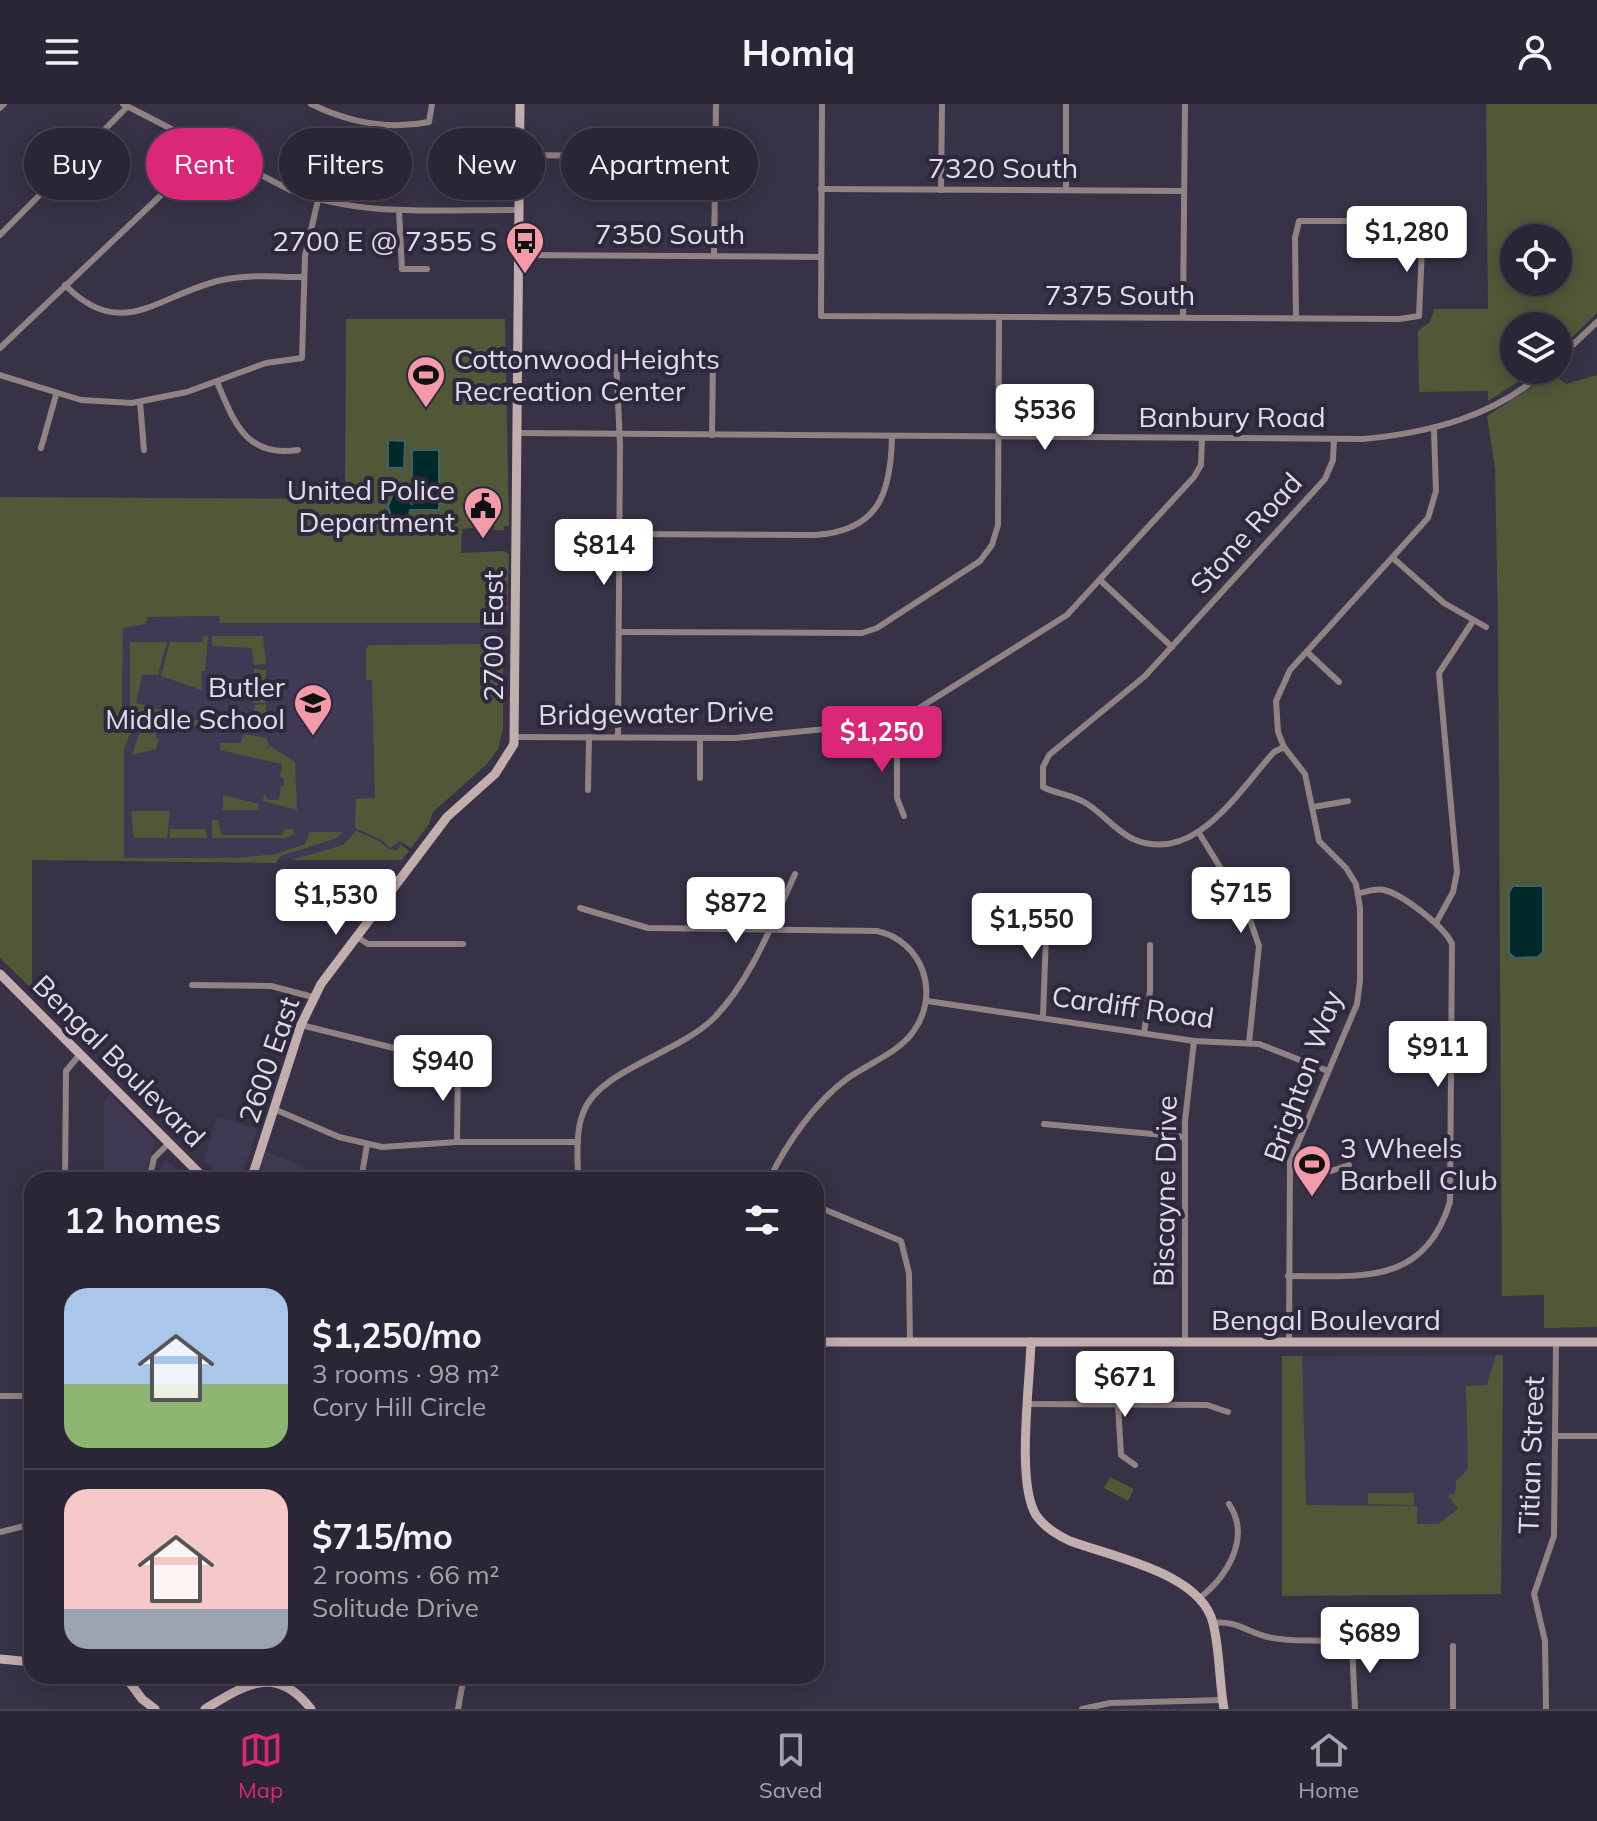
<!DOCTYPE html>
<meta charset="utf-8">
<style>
body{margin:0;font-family:Mulish,sans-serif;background:#322e3d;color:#f1f3f6;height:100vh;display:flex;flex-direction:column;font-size:30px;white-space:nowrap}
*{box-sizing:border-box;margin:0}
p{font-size:26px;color:#a5a5ad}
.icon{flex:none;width:44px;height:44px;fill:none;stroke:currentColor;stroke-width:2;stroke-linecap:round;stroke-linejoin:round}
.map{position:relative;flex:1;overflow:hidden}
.sheet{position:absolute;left:24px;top:1068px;width:800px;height:512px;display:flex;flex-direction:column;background:#2a2635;border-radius:24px;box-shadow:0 4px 20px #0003,0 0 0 2px #464350}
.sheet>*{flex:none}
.hud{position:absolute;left:24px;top:24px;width:800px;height:72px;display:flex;gap:16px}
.buttons{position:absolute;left:1500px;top:120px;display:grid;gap:16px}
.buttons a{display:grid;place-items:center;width:72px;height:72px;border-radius:50%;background:#2a2635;box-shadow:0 4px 20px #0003,0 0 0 2px #464350;font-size:40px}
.price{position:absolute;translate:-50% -68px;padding:0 18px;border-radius:8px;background:#fff;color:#222;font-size:26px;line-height:52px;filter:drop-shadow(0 2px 4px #0008)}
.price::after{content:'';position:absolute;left:50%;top:48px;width:24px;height:18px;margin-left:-12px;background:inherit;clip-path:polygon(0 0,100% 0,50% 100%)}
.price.active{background:#db2777;color:#fff}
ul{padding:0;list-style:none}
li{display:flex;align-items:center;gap:24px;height:200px;padding:0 40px}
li+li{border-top:2px solid #464350}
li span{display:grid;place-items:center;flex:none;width:224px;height:160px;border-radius:24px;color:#555}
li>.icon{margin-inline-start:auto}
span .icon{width:96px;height:96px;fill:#fffc;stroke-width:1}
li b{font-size:34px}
h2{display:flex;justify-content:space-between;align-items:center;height:96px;padding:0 40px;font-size:34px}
.tag{padding:0 28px;border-radius:36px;background:#2a2635;box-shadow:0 4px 20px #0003,0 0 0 2px #464350;font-size:28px;line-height:72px}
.tag.active{background:#db2777;color:#fff}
header{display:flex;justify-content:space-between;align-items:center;height:104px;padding:0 40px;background:#2a2635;font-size:36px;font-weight:700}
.menu{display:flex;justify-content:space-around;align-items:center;height:112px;border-top:2px solid #464350;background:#2a2635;font-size:22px;color:#a5a5ad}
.menu a{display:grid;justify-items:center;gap:4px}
.menu .active{color:#db2777}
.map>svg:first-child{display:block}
</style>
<header><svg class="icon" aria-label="menu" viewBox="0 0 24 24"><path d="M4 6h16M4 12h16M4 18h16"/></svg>Homiq<svg class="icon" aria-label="person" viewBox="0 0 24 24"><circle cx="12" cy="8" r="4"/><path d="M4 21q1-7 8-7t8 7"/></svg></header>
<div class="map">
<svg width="1597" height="1605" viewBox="0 0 1597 1605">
<rect width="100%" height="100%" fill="#383247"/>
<g fill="#403954">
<path d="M220,512v7h278l-2,126 -68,63 -31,38 -12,8 -261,3v-112l7,-17 -9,-27 1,-78 23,-3v-7z"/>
<path d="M110,991l45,45 -11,40h-40v-78z"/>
<path d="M217,1013l40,12 -17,51h-16l-20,-20z"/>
<path d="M266,1048l37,14 5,14h-51z"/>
<path d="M164,1057h4l20,19h-30z"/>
<path d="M1503,1251l-2,239 -219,2v-240z"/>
</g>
<g fill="#515837" fill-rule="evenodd">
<path d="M1486,0h111v209l-39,38v-25h-44v44h22l-48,31v-10l-69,1 -1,-61 12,-9 4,-13h54zM1558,134v44h-44v-44z"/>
<path d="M346,215h159l4,207h-5v4h-10v-4l-32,3 -1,24 43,-2 5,3 -2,69h-287l-1,-7 -72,1 -1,7 -23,4 -1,77 9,27 -7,17v109h114l38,-4 29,-10 5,-12h33l-6,6 -57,18 -4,7 -244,-3v129l-32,-31v-461l345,2z"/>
<path d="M1552,270l14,10 31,-9v952l-53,1v-33l-42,1 -4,-671 -3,-156 -8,-53z"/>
<path d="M203,532h5l-3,35h-4l1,19 -41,-14 9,-34h32z"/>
<path d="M212,532h51l3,28 -12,1 -2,-17 -40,-2z"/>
<path d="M130,538h37l-9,33h-16l-6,28 64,18v5l-26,-5 -15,2 -2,5h-18l-9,-22z"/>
<path d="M495,540l8,8v77l-5,20 -11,15 -54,48 -4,12 -18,24 -11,-7 -10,7 -8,-8 -27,-12 1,-29 19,-1 -3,-118h-6v-32l4,-3z"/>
<path d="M254,565l12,1v33h-13z"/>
<path d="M266,600v22l-14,1 3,-22z"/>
<path d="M139,629h17v5h3l-3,11 -24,6z"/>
<path d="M244,630l23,4 2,7 -5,6 6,-5 25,16 2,48 -34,-9 1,-7 4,6h11l2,-14h3v-8l-4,-2 2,-12 -62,-14v-7h21z"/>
<path d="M223,691l36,9 -2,6h-34z"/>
<path d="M131,707h39l-3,27h-33z"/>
<path d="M212,716h6l3,15h61l3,-6h8l2,5 -10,4h-73z"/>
<path d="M170,725h35l2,9h-37z"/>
<path d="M356,727l23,10 11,9h7l4,-5 8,6 -7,9h-111l52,-15z"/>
<path d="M1496,1251h7l-2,239 -219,2v-240h20l4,149 111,1v18h21l20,-15 -10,-14 7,-1 1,-13 12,-12 -2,-83 21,-1z"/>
<path d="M1110,1373l24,12 -6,12 -24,-13z"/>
<path d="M1368,1389h46v12l-46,-1z"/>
</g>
<g fill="#002a2a" stroke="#436064" stroke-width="2">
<path d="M388,336l17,1 -1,27h-16z"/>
<path d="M412,346h27v60h-29l-1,7 -10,4 -7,-2 -4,-13 5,-12 12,-7 7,18z"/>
<path d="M1513,782h29l1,3v63l-5,5 -23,1 -6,-5v-61z"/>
</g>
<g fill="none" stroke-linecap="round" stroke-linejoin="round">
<g stroke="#908383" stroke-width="6">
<path d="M123,0l167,86c73,28 152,19 229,20"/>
<path d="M311,0c37,18 78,26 118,18l3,-18"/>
<path d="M822,0l-1,212 578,3 20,-3 3,-69c-5,-16 -13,-23 -29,-26h-94l-4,17 1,80"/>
<path d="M0,4l4,-4"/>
<path d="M520,51l195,2"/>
<path d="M821,85l363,2"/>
<path d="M941,86l1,-86"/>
<path d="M1066,86v-86"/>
<path d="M399,106l3,59h25"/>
<path d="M0,131l127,-128"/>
<path d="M518,151l303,2"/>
<path d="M714,152l2,-152"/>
<path d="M65,181c58,59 95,8 157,-5 26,-6 54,-3 81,-3"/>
<path d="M1183,213l2,-213"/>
<path d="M0,244l177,-168 24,-36"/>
<path d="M616,253l4,88 -2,292"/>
<path d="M1558,255l39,-37"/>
<path d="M0,271l81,25 51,3 55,-11 79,-29 36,-5 3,-102 13,-56"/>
<path d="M217,278c17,40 29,76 81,68"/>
<path d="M140,298l4,48"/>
<path d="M516,329l847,6c66,-6 133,-23 183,-69"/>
<path d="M712,331l1,-78"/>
<path d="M41,344l15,-53"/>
<path d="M619,430l196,1c64,-4 76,-42 77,-99"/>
<path d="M1393,454l51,45 42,24"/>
<path d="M1100,476l72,67"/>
<path d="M619,528l243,1 15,-5 103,-67 12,-16 6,-20 1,-208"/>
<path d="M1307,548l32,30"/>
<path d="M897,618v76l7,18"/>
<path d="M514,633l221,1 162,-16 170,-107 127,-138 7,-12 1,-27"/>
<path d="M1284,643l-10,5c-35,38 -79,114 -141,87 -19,-9 -31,-27 -49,-37 -13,-8 -28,-8 -41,-15v-20l6,-12 96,-79 180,-197 8,-19 1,-21"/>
<path d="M700,674v-40"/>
<path d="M588,686l1,-53"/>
<path d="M1313,703l35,-6"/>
<path d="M1199,729l48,78 12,35 -10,97"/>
<path d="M580,804l68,20 229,3c46,10 64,63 36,101 -15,21 -44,31 -65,46 -33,24 -62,66 -79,102"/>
<path d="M1436,819l17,-31 4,-20 -18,-199 34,-52"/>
<path d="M357,833l11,7h95"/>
<path d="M192,881l79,1 42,11"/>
<path d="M927,897l267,40 65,3 69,27"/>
<path d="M1043,913l4,-110"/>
<path d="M301,921l157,39 -1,78"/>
<path d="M1144,929l6,-42v-46"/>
<path d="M274,1005l65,28 43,10 75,-5h121"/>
<path d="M1044,1020l141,13"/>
<path d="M1290,1058l41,9 18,-6"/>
<path d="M65,1076l1,-109 15,-18"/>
<path d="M149,1076l5,-22 15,-15"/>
<path d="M361,1076l6,-35"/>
<path d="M578,1076c0,-22 -3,-46 5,-67 15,-43 95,-59 131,-95 37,-38 59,-96 81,-144"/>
<path d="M816,1102l85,35 8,32 1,70"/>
<path d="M1288,1172c73,0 136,10 162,-74l2,-258c-7,-17 -50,-50 -68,-54 -8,-2 -18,2 -25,3"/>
<path d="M1185,1238v-221l9,-80"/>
<path d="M1289,1238l1,-180 67,-158 3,-23v-73l-4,-24 -10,-16 -27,-27 -14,-67 -21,-27 -6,-15 -2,-31 14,-31 138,-152 8,-27 -2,-61"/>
<path d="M0,1292h32"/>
<path d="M1028,1300l179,1 21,7"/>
<path d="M1118,1300l3,51 14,10"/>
<path d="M1555,1332h42"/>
<path d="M0,1428l32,-8"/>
<path d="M1201,1493c27,-22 50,-60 28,-93"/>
<path d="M1213,1519c23,-3 34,9 55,14 27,7 56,0 84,7l3,65"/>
<path d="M1453,1542v63"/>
<path d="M655,1572h1"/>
<path d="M458,1605l6,-33"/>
<path d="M1082,1605l28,-6 113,-3"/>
<path d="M1546,1605l-1,-68 -11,-47 20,-58 2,-194"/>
</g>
<g stroke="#c3aeae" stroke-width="9">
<path d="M0,870l206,206"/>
<path d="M251,1076l50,-155 20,-41 126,-167 48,-43 19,-30 6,-640"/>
<path d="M816,1238h781"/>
<path d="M1031,1238c-1,40 -15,141 5,173 8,12 21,20 34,26 43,16 131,32 143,82 7,28 6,58 11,86"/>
<path d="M0,1555l32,3"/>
<path d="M125,1572l17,23 13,10"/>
<path d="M205,1605c40,-24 71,-46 106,0"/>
</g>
</g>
<defs>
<g id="bus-pin" transform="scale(2)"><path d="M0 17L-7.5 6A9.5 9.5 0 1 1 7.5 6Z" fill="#f39aa9" stroke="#2e283c"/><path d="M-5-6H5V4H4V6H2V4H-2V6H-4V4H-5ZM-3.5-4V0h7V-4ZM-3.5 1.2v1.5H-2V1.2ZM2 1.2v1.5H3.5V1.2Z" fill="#111"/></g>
<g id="stadium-pin" transform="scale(2)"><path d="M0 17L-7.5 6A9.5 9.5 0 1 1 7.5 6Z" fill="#f39aa9" stroke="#2e283c"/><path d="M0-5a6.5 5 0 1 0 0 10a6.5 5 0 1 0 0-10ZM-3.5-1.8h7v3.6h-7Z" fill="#111"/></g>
<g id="civic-pin" transform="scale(2)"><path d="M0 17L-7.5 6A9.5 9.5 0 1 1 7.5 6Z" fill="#f39aa9" stroke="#2e283c"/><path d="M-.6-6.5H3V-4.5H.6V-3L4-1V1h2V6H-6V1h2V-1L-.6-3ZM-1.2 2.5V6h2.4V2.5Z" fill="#111"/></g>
<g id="school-pin" transform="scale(2)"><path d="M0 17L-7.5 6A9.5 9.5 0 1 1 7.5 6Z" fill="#f39aa9" stroke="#2e283c"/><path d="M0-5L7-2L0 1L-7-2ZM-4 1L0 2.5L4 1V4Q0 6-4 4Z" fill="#111"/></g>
</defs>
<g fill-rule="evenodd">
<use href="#bus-pin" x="525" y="137"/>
<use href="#stadium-pin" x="426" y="271"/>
<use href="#civic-pin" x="483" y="402"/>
<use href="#school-pin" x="313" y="599"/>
<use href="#stadium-pin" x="1312" y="1060"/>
</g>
<g text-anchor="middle" stroke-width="8" stroke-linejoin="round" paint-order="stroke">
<g font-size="28" fill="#e0ddea" stroke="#2e283c">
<text x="1003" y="74">7320 South</text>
<text x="670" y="140">7350 South</text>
<text x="1120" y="201">7375 South</text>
<text x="1232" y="323">Banbury Road</text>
<text transform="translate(1246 429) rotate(-48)" y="10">Stone Road</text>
<text transform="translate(493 532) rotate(-90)" y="10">2700 East</text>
<text transform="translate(656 609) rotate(-1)" y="10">Bridgewater Drive</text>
<text transform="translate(1133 903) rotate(8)" y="10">Cardiff Road</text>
<text transform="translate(269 956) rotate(-71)" y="10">2600 East</text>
<text transform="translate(119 957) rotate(45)" y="10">Bengal Boulevard</text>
<text transform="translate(1303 972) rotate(-70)" y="10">Brighton Way</text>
<text transform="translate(1165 1087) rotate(-89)" y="10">Biscayne Drive</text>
<text x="1326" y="1226">Bengal Boulevard</text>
<text transform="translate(1531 1351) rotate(-88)" y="10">Titian Street</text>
</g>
<g font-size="28" fill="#e0ddea" stroke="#2e283c" text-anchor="end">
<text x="497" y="147">2700 E @ 7355 S</text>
<text x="454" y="265" text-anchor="start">Cottonwood Heights<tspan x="454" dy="32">Recreation Center</tspan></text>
<text x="455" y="396">United Police<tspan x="455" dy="32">Department</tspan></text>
<text x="285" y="593">Butler<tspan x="285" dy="32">Middle School</tspan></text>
<text x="1340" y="1054" text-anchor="start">3 Wheels<tspan x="1340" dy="32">Barbell Club</tspan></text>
</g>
</g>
</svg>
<div class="buttons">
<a><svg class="icon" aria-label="locate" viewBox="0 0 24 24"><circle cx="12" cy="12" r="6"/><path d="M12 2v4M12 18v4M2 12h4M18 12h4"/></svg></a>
<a><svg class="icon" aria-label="layers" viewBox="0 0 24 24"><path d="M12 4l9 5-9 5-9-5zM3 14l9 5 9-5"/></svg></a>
</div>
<b class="price" style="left:1407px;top:170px">$1,280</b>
<b class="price" style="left:1045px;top:348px">$536</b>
<b class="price" style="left:604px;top:483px">$814</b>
<b class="price active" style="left:882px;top:670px">$1,250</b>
<b class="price" style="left:1241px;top:831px">$715</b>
<b class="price" style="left:336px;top:833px">$1,530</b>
<b class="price" style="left:736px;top:841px">$872</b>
<b class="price" style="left:1032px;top:857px">$1,550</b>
<b class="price" style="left:1438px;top:985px">$911</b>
<b class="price" style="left:443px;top:999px">$940</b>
<b class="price" style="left:1125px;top:1315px">$671</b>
<b class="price" style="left:1370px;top:1571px">$689</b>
<div class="hud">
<a class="tag">Buy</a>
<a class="tag active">Rent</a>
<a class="tag">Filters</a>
<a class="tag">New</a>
<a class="tag">Apartment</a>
</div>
<section class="sheet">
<h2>12 homes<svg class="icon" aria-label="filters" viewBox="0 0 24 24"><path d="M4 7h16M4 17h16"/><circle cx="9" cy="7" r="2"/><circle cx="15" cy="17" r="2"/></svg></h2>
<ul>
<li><span style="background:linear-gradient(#a9c7e8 60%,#8fb573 0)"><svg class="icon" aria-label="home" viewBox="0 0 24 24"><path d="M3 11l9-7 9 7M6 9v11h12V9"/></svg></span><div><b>$1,250/mo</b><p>3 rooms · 98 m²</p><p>Cory Hill Circle</p></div></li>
<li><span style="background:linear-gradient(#f6c9c9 75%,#9aa5b1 0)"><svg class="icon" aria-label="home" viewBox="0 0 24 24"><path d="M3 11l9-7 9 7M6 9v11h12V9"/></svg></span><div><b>$715/mo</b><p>2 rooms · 66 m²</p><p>Solitude Drive</p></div></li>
</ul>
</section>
</div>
<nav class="menu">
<a class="active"><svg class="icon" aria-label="map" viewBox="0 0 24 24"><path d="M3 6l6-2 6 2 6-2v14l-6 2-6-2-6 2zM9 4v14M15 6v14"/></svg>Map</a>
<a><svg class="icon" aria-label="saved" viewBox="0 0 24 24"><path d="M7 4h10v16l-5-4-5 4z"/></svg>Saved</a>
<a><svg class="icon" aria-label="home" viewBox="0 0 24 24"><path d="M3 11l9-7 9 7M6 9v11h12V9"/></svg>Home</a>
</nav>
